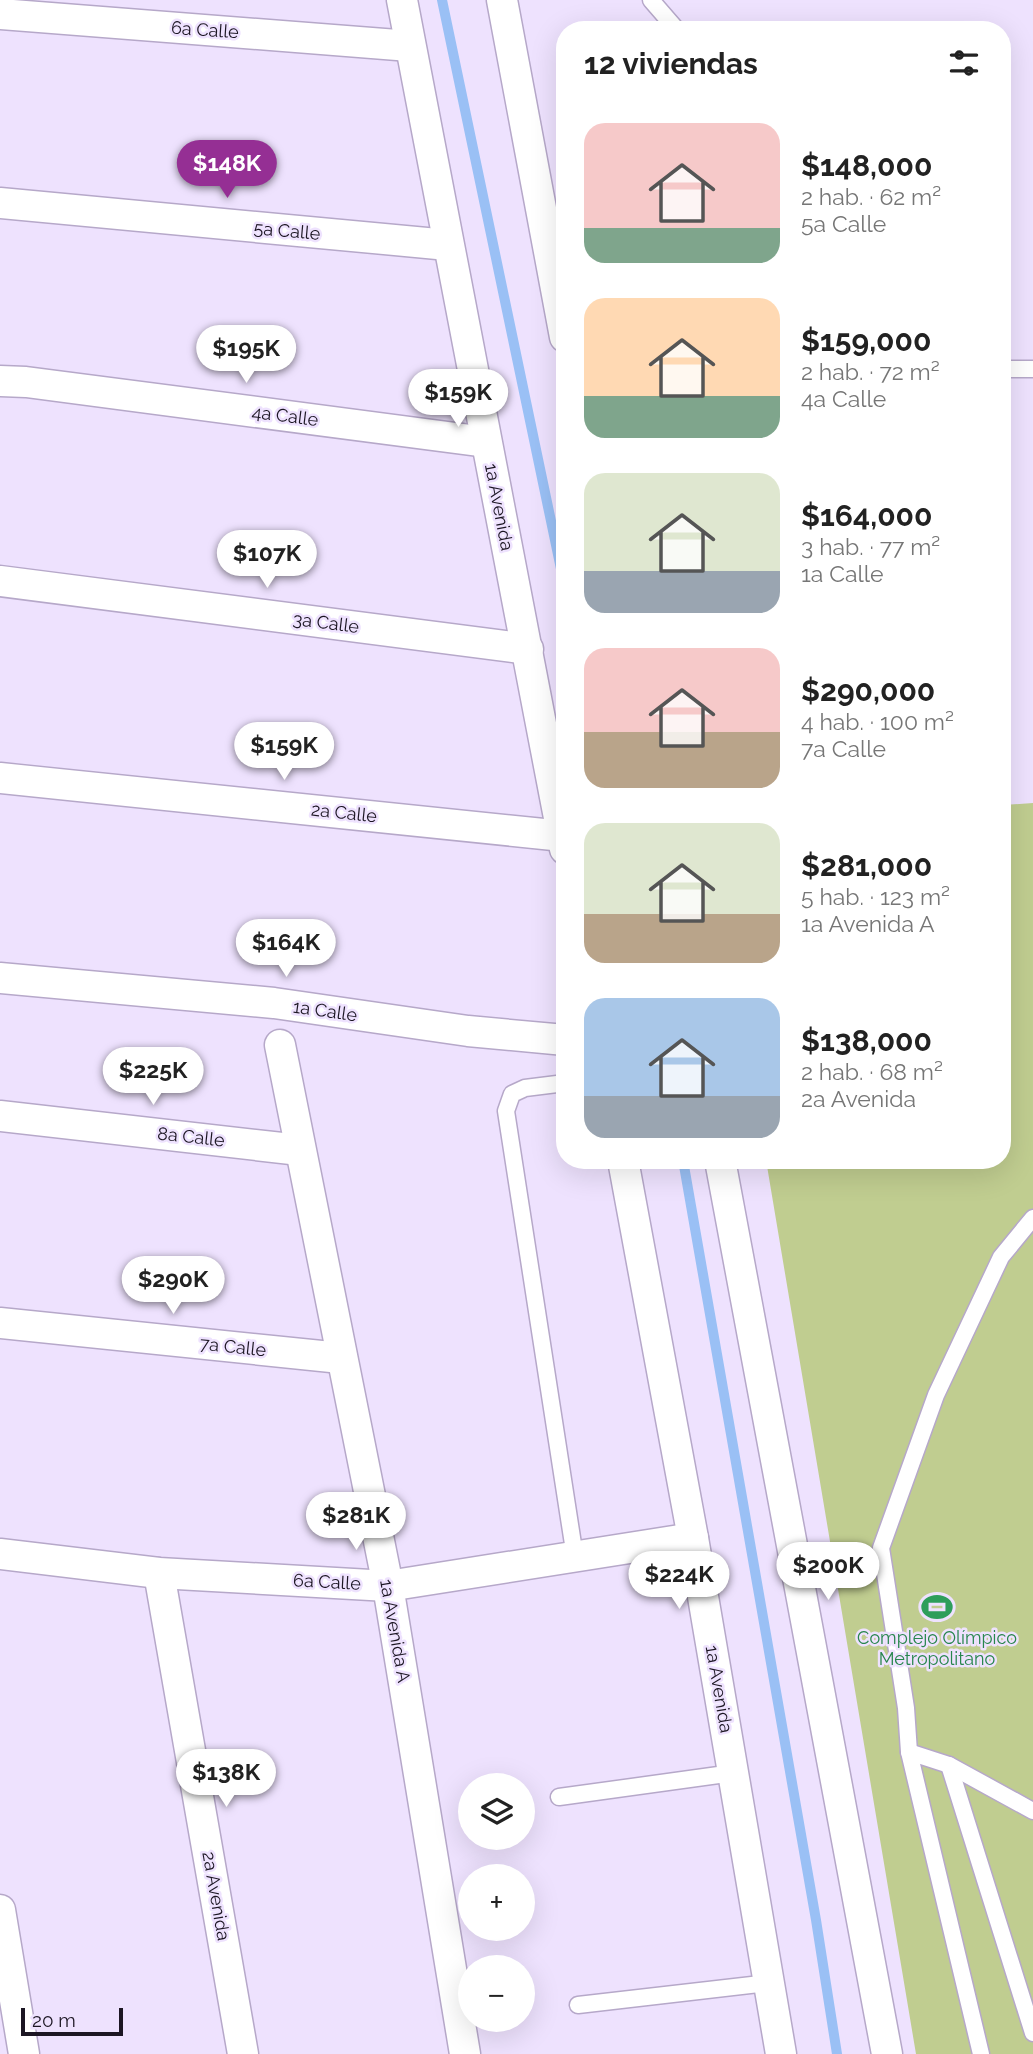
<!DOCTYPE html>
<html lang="es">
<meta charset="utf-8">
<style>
body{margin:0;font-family:Raleway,sans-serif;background:#f6f6f6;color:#222;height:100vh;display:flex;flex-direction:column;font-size:26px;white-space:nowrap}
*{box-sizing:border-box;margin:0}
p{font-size:23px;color:#767676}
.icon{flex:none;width:38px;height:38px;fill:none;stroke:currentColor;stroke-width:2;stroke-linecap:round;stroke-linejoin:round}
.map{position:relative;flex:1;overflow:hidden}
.panel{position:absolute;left:556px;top:21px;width:455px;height:1148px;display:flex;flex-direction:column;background:#fff;border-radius:28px;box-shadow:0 7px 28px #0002}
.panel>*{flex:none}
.controls{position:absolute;left:458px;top:1773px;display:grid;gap:14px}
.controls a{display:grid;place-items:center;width:77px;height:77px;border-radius:50%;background:#fff;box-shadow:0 7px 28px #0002;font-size:35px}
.scale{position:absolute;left:21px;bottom:18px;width:102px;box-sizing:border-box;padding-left:7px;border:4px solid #1c1623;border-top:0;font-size:19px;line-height:24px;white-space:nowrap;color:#1c1623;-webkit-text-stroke:5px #eee2fe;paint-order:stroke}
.price{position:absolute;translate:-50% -60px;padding:0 16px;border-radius:24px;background:#fff;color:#222;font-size:23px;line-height:46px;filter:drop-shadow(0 2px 4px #0008)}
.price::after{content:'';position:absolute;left:50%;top:42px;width:21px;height:16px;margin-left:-10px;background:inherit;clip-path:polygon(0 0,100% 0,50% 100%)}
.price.active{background:#952f94;color:#fff}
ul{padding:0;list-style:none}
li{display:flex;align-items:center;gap:21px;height:175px;padding:0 28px}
li span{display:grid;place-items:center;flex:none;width:196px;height:140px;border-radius:21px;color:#555}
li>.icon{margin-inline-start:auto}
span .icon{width:84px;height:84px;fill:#fffc;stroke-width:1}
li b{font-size:30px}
h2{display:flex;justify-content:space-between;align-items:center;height:84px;padding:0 28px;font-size:30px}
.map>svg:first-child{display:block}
</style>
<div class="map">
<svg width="1033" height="2054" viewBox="0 0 1033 2054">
<rect width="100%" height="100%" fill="#eee2fe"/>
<path fill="#c0cd90" d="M1033,803v1251h-117l-150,-894h237v-355z"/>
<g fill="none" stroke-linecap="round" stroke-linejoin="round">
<g stroke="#9ac0f5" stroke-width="10">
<path d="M442,0l123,588"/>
<path d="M683,1160l133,760 21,134"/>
</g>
<g stroke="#b6a8c9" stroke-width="19">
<g id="lane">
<path d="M651,0l26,30"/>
<path d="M1003,369h30"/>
<path d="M565,1083l-40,5 -13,6 -6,17 69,446"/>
<path d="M909,1752l40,13 84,46"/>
<path d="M949,1765l84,268"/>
<path d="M559,1797l174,-24"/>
<path d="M578,2005l190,-22"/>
<path d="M981,2054l-72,-302 -3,-44 -25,-160 55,-153 65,-138 32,-39"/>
</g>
</g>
<g stroke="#b6a8c9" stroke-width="33">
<g id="street">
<path d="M402,0l163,849"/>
<path d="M502,0l63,337"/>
<path d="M0,14l410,32"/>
<path d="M0,203l448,42"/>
<path d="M0,381l26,1 460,60"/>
<path d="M0,581l528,68"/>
<path d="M0,778l563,58"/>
<path d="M0,978l274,25 194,28 97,9"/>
<path d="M280,1045l108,541 77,468"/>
<path d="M0,1116l300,34"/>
<path d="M623,1160l70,378 88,516"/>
<path d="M720,1160l167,894"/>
<path d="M0,1323l341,35"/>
<path d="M0,1554l159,19 229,13 305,-48"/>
<path d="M159,1573l84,481"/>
<path d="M0,1910l24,144"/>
</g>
</g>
<use href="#lane" stroke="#fff" stroke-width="16"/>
<use href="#street" stroke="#fff" stroke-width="30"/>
</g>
<defs>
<g id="stadium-bare" transform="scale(2.415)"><path d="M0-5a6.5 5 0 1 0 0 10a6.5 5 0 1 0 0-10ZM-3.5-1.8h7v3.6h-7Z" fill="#2e9e5b" stroke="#eee2fe" stroke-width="2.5" paint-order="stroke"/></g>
</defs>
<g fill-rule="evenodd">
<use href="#stadium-bare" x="937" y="1607"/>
</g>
<g text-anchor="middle" stroke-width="5" stroke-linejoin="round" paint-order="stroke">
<g font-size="18" fill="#1c1623" stroke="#eee2fe">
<text transform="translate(205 30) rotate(4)" y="6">6a Calle</text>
<text transform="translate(287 231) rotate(5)" y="6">5a Calle</text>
<text transform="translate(285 416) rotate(7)" y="6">4a Calle</text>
<text transform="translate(499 507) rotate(79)" y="6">1a Avenida</text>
<text transform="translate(326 623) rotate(7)" y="6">3a Calle</text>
<text transform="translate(344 813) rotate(6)" y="6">2a Calle</text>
<text transform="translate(325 1011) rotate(8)" y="6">1a Calle</text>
<text transform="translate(191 1137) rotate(6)" y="6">8a Calle</text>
<text transform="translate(233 1347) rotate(6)" y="6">7a Calle</text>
<text transform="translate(327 1582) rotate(3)" y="6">6a Calle</text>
<text transform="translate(395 1631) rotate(80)" y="6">1a Avenida A</text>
<text transform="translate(719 1689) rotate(80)" y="6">1a Avenida</text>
<text transform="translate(216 1896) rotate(80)" y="6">2a Avenida</text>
</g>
<g font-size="18" fill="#27864d" stroke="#eee2fe">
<text x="937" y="1644">Complejo Olímpico<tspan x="937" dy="21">Metropolitano</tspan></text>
</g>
</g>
</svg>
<div class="controls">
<a><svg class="icon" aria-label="layers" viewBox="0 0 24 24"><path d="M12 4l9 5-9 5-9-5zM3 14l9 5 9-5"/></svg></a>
<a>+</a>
<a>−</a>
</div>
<div class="scale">20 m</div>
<b class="price active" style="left:227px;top:200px">$148K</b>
<b class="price" style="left:246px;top:385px">$195K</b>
<b class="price" style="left:458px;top:429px">$159K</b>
<b class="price" style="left:267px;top:590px">$107K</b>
<b class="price" style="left:284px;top:782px">$159K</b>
<b class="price" style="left:286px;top:979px">$164K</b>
<b class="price" style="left:153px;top:1107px">$225K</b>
<b class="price" style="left:173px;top:1316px">$290K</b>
<b class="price" style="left:356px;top:1552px">$281K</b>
<b class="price" style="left:828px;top:1602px">$200K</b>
<b class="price" style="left:679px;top:1611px">$224K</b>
<b class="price" style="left:226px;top:1809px">$138K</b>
<section class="panel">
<h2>12 viviendas<svg class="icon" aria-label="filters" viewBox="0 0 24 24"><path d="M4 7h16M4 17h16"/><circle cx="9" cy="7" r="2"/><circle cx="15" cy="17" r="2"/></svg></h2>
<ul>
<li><span style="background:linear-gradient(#f6c9c9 75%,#7fa58c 0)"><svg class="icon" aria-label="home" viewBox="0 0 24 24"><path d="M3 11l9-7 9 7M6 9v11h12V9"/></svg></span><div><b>$148,000</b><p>2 hab. · 62 m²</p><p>5a Calle</p></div></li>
<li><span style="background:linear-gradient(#ffd9b3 70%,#7fa58c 0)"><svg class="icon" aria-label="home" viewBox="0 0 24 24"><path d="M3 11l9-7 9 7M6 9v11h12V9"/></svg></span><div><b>$159,000</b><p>2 hab. · 72 m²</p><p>4a Calle</p></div></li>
<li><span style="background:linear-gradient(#dfe7d0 70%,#9aa5b1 0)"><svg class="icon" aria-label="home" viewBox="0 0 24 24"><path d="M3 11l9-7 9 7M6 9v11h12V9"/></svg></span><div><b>$164,000</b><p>3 hab. · 77 m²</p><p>1a Calle</p></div></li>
<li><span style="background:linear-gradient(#f6c9c9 60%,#b9a48a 0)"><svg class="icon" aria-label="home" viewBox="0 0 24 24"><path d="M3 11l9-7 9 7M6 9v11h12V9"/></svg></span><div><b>$290,000</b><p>4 hab. · 100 m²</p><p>7a Calle</p></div></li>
<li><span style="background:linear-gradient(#dfe7d0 65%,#b9a48a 0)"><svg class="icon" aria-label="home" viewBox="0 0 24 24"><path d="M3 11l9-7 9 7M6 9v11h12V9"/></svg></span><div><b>$281,000</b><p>5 hab. · 123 m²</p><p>1a Avenida A</p></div></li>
<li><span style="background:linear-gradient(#a9c7e8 70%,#9aa5b1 0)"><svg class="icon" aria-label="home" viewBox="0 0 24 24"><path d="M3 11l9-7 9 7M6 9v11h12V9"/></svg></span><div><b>$138,000</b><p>2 hab. · 68 m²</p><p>2a Avenida</p></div></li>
</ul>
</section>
</div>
